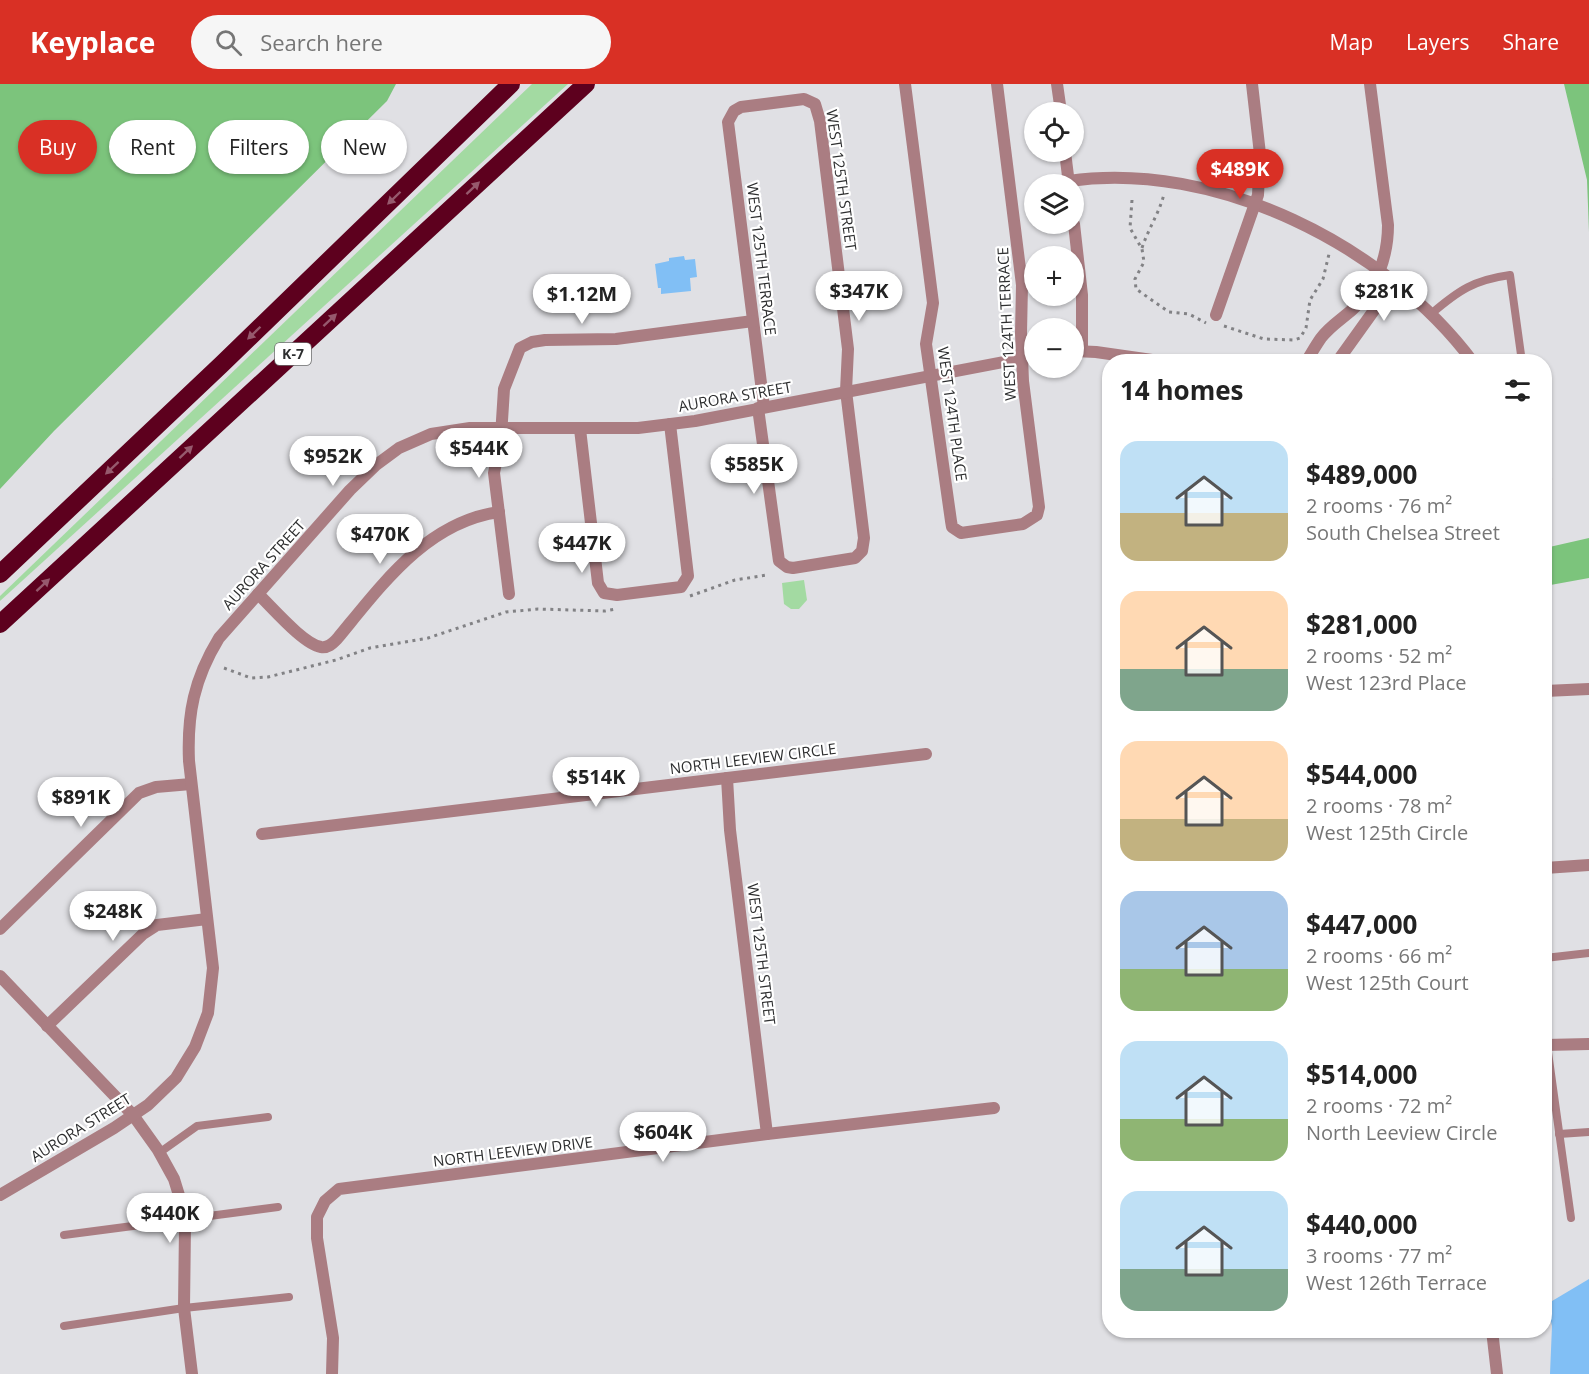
<!DOCTYPE html>
<meta charset="utf-8">
<style>
body{margin:0;font-family:"Open Sans",sans-serif;background:#f6f6f6;color:#222;height:100vh;display:flex;flex-direction:column;font-size:22px;white-space:nowrap}
*{box-sizing:border-box;margin:0}
p{font-size:20px;color:#767676}
.icon{flex:none;width:33px;height:33px;fill:none;stroke:currentColor;stroke-width:2;stroke-linecap:round;stroke-linejoin:round}
.map{position:relative;flex:1;overflow:hidden}
.panel{position:absolute;left:1102px;top:270px;width:450px;height:984px;display:flex;flex-direction:column;background:#fff;border-radius:24px;box-shadow:0 2px 4px #0004}
.panel>*{flex:none}
.guide{position:absolute;left:18px;top:36px;width:570px;height:54px;display:flex;gap:12px}
.fabs{position:absolute;left:1024px;top:18px;display:grid;gap:12px}
.fabs a{display:grid;place-items:center;width:60px;height:60px;border-radius:50%;background:#fff;box-shadow:0 2px 4px #0004;font-size:30px}
.price{position:absolute;translate:-50% -51px;padding:0 14px;border-radius:21px;background:#fff;color:#222;font-size:20px;line-height:39px;filter:drop-shadow(0 2px 3px #0008)}
.price::after{content:'';position:absolute;left:50%;top:36px;width:18px;height:14px;margin-left:-9px;background:inherit;clip-path:polygon(0 0,100% 0,50% 100%)}
.price.selected{background:#d93025;color:#fff}
ul{padding:0;list-style:none}
li{display:flex;align-items:center;gap:18px;height:150px;padding:0 18px}
li span{display:grid;place-items:center;flex:none;width:168px;height:120px;border-radius:18px;color:#555}
li>.icon{margin-inline-start:auto}
span .icon{width:72px;height:72px;fill:#fffc;stroke-width:1}
li b{font-size:26px}
h2{display:flex;justify-content:space-between;align-items:center;height:72px;padding:0 18px;font-size:26px}
.tag{padding:0 21px;border-radius:27px;background:#fff;box-shadow:0 2px 4px #0004;font-size:21px;line-height:54px}
.tag.selected{background:#d93025;color:#fff}
header{display:flex;align-items:center;gap:36px;box-sizing:border-box;height:84px;padding:0 30px;background:#d93025;color:#fff}
header strong{font-size:28px}
nav{display:flex;gap:33px;margin-inline-start:auto;font-size:21px}
.search{width:420px;height:54px;background:#f6f6f6;display:flex;align-items:center;gap:15px;box-sizing:border-box;padding:0 21px;border-radius:33px;color:#767676;font-size:22px}
.map>svg:first-child{display:block}
</style>
<header>
<strong>Keyplace</strong>
<div class="search"><svg class="icon" aria-label="search" viewBox="0 0 24 24"><circle cx="10" cy="10" r="6"/><path d="M15 15l6 6"/></svg>Search here</div>
<nav><a>Map</a><a>Layers</a><a>Share</a></nav>
</header>
<div class="map">
<svg width="1589" height="1290" viewBox="0 0 1589 1290">
<rect width="100%" height="100%" fill="#e0e0e4"/>
<g fill="#a3daa2">
<path d="M532,0h36l-568,517v-5z"/>
<path d="M804,496l3,20 -8,9h-8l-7,-5 -2,-21z"/>
</g>
<g fill="#7cc47c">
<path d="M0,0h396l-9,17 -333,330 -54,58z"/>
<path d="M1564,0h25v148l-2,-52z"/>
<path d="M1589,454v40l-44,8v-38z"/>
</g>
<g fill="#81bff5">
<path d="M684,172l1,4 10,-1 2,18 -7,1 1,13 -30,3v-6h-3l-3,-24 14,-3v-3z"/>
<path d="M1589,1195v95h-39l2,-48 -5,-22z"/>
</g>
<g fill="none" stroke-linecap="round" stroke-linejoin="round">
<g stroke="#828285" stroke-width="3" stroke-dasharray="3 4.5" stroke-linecap="butt">
<path d="M1132,116l-2,28 12,21 2,13 -9,17 1,10 33,23 20,2 17,9"/>
<path d="M1142,164c6,-19 17,-34 22,-54"/>
<path d="M1224,242l40,13 30,1 6,-2 6,-10 4,-28 13,-21 6,-25"/>
<path d="M690,512l45,-16 32,-5"/>
<path d="M224,584l27,10 17,-1 68,-17 34,-12 58,-10 78,-26 32,-3 67,2 11,-2"/>
</g>
<g stroke="#aa7d82" stroke-width="8">
<path d="M1431,230c28,-24 43,-34 79,-39l12,87"/>
<path d="M1545,874l44,-5"/>
<path d="M1547,961l24,173"/>
<path d="M1559,1050l30,-2"/>
<path d="M159,1069l38,-27 71,-9"/>
<path d="M64,1151l214,-28"/>
<path d="M64,1242l120,-18 105,-11"/>
</g>
<g stroke="#aa7d82" stroke-width="12">
<path d="M905,0l28,219 -7,41 25,177 1,6 9,6 62,-9 14,-9 2,-8 -16,-126 -2,-48 1,-48 -25,-201"/>
<path d="M1057,0l4,28"/>
<path d="M1065,68l4,32"/>
<path d="M1069,97c146,-21 317,64 404,181"/>
<path d="M1074,140l8,71v55"/>
<path d="M1216,231l42,-120 2,-41 -8,-70"/>
<path d="M1074,267l22,1 70,10"/>
<path d="M1306,278c5,-8 10,-17 15,-24 9,-12 21,-19 32,-29 24,-21 35,-53 35,-84l-18,-141"/>
<path d="M1337,278l48,-67 -5,-25"/>
<path d="M758,324l21,153 8,6 6,1 62,-10 7,-7 2,-13 -18,-147 2,-42 -28,-228 -5,-17 -11,-5 -63,8 -7,4 -6,11 36,285"/>
<path d="M580,345l18,154 6,10 13,2 64,-8 7,-11 -18,-152"/>
<path d="M1545,393l1,2"/>
<path d="M258,510c14,13 45,50 63,53 7,1 11,-3 16,-8 44,-53 89,-117 162,-127"/>
<path d="M509,510l-15,-121 7,-37 3,-47 16,-41 12,-6 13,-2 71,-1 137,-18"/>
<path d="M1545,607l44,-2"/>
<path d="M727,694l3,52 37,304"/>
<path d="M262,750l664,-80"/>
<path d="M1545,784l44,-3"/>
<path d="M0,845l139,-136 17,-6 35,-3"/>
<path d="M0,892l133,139 25,35 16,29 8,26 3,21 -1,82 8,66"/>
<path d="M47,942l96,-92 14,-9 50,-6"/>
<path d="M1545,961l44,-1"/>
<path d="M0,1111l114,-67 34,-23 28,-27 19,-31 13,-34 5,-45 -24,-207c-2,-47 5,-82 30,-123l131,-148 26,-25 23,-17 32,-14 39,-6h168l57,-7 340,-65"/>
<path d="M1492,1246l5,44"/>
<path d="M332,1290l1,-36 -16,-100v-21l8,-16 14,-12 428,-55 227,-26"/>
</g>
<g stroke="#5d001e" stroke-width="18">
<path d="M0,490l222,-210 289,-280"/>
<path d="M0,540l586,-540"/>
</g>
</g>
<defs><path id="oneway-solid" d="M-6-.8H1V-3.2L6.5 0L1 3.2V.8H-6Z" transform="scale(1.5)"/></defs>
<g fill="#96596d">
<use href="#oneway-solid" transform="translate(473 104) rotate(-43)"/>
<use href="#oneway-solid" transform="translate(394 114) rotate(136)"/>
<use href="#oneway-solid" transform="translate(330 236) rotate(-43)"/>
<use href="#oneway-solid" transform="translate(254 249) rotate(136)"/>
<use href="#oneway-solid" transform="translate(186 368) rotate(-43)"/>
<use href="#oneway-solid" transform="translate(112 384) rotate(137)"/>
<use href="#oneway-solid" transform="translate(43 501) rotate(-43)"/>
</g>
<g text-anchor="middle" stroke-width="4.5" stroke-linejoin="round" paint-order="stroke">
<rect fill="#fff" stroke="#6c6d6d" stroke-width="1.5" x="275" y="259" width="36" height="22" rx="4.5"/>
<g font-size="14" font-weight="bold" fill="#2d2e2f">
<text x="293" y="275">K-7</text>
</g>
<g font-size="15" fill="#2d2e2f" stroke="#fff">
<text transform="translate(841 96) rotate(82)" y="5">WEST 125TH STREET</text>
<text transform="translate(761 175) rotate(83)" y="5">WEST 125TH TERRACE</text>
<text transform="translate(1007 240) rotate(-93)" y="5">WEST 124TH TERRACE</text>
<text transform="translate(735 313) rotate(-10)" y="5">AURORA STREET</text>
<text transform="translate(952 330) rotate(82)" y="5">WEST 124TH PLACE</text>
<text transform="translate(264 481) rotate(-48)" y="5">AURORA STREET</text>
<text transform="translate(753 675) rotate(-7)" y="5">NORTH LEEVIEW CIRCLE</text>
<text transform="translate(761 870) rotate(83)" y="5">WEST 125TH STREET</text>
<text transform="translate(81 1044) rotate(-32)" y="5">AURORA STREET</text>
<text transform="translate(513 1068) rotate(-7)" y="5">NORTH LEEVIEW DRIVE</text>
</g>
</g>
</svg>
<div class="fabs">
<a><svg class="icon" aria-label="locate" viewBox="0 0 24 24"><circle cx="12" cy="12" r="6"/><path d="M12 2v4M12 18v4M2 12h4M18 12h4"/></svg></a>
<a><svg class="icon" aria-label="layers" viewBox="0 0 24 24"><path d="M12 4l9 5-9 5-9-5zM3 14l9 5 9-5"/></svg></a>
<a>+</a>
<a>−</a>
</div>
<b class="price selected" style="left:1240px;top:116px">$489K</b>
<b class="price" style="left:859px;top:238px">$347K</b>
<b class="price" style="left:1384px;top:238px">$281K</b>
<b class="price" style="left:582px;top:241px">$1.12M</b>
<b class="price" style="left:479px;top:395px">$544K</b>
<b class="price" style="left:333px;top:403px">$952K</b>
<b class="price" style="left:754px;top:411px">$585K</b>
<b class="price" style="left:380px;top:481px">$470K</b>
<b class="price" style="left:582px;top:490px">$447K</b>
<b class="price" style="left:596px;top:724px">$514K</b>
<b class="price" style="left:81px;top:744px">$891K</b>
<b class="price" style="left:113px;top:858px">$248K</b>
<b class="price" style="left:663px;top:1079px">$604K</b>
<b class="price" style="left:170px;top:1160px">$440K</b>
<div class="guide">
<a class="tag selected">Buy</a>
<a class="tag">Rent</a>
<a class="tag">Filters</a>
<a class="tag">New</a>
</div>
<section class="panel">
<h2>14 homes<svg class="icon" aria-label="filters" viewBox="0 0 24 24"><path d="M4 7h16M4 17h16"/><circle cx="9" cy="7" r="2"/><circle cx="15" cy="17" r="2"/></svg></h2>
<ul>
<li><span style="background:linear-gradient(#bfe0f5 60%,#c2b280 0)"><svg class="icon" aria-label="home" viewBox="0 0 24 24"><path d="M3 11l9-7 9 7M6 9v11h12V9"/></svg></span><div><b>$489,000</b><p>2 rooms · 76 m²</p><p>South Chelsea Street</p></div></li>
<li><span style="background:linear-gradient(#ffd9b3 65%,#7fa58c 0)"><svg class="icon" aria-label="home" viewBox="0 0 24 24"><path d="M3 11l9-7 9 7M6 9v11h12V9"/></svg></span><div><b>$281,000</b><p>2 rooms · 52 m²</p><p>West 123rd Place</p></div></li>
<li><span style="background:linear-gradient(#ffd9b3 65%,#c2b280 0)"><svg class="icon" aria-label="home" viewBox="0 0 24 24"><path d="M3 11l9-7 9 7M6 9v11h12V9"/></svg></span><div><b>$544,000</b><p>2 rooms · 78 m²</p><p>West 125th Circle</p></div></li>
<li><span style="background:linear-gradient(#a9c7e8 65%,#8fb573 0)"><svg class="icon" aria-label="home" viewBox="0 0 24 24"><path d="M3 11l9-7 9 7M6 9v11h12V9"/></svg></span><div><b>$447,000</b><p>2 rooms · 66 m²</p><p>West 125th Court</p></div></li>
<li><span style="background:linear-gradient(#bfe0f5 65%,#8fb573 0)"><svg class="icon" aria-label="home" viewBox="0 0 24 24"><path d="M3 11l9-7 9 7M6 9v11h12V9"/></svg></span><div><b>$514,000</b><p>2 rooms · 72 m²</p><p>North Leeview Circle</p></div></li>
<li><span style="background:linear-gradient(#bfe0f5 65%,#7fa58c 0)"><svg class="icon" aria-label="home" viewBox="0 0 24 24"><path d="M3 11l9-7 9 7M6 9v11h12V9"/></svg></span><div><b>$440,000</b><p>3 rooms · 77 m²</p><p>West 126th Terrace</p></div></li>
</ul>
</section>
</div>
